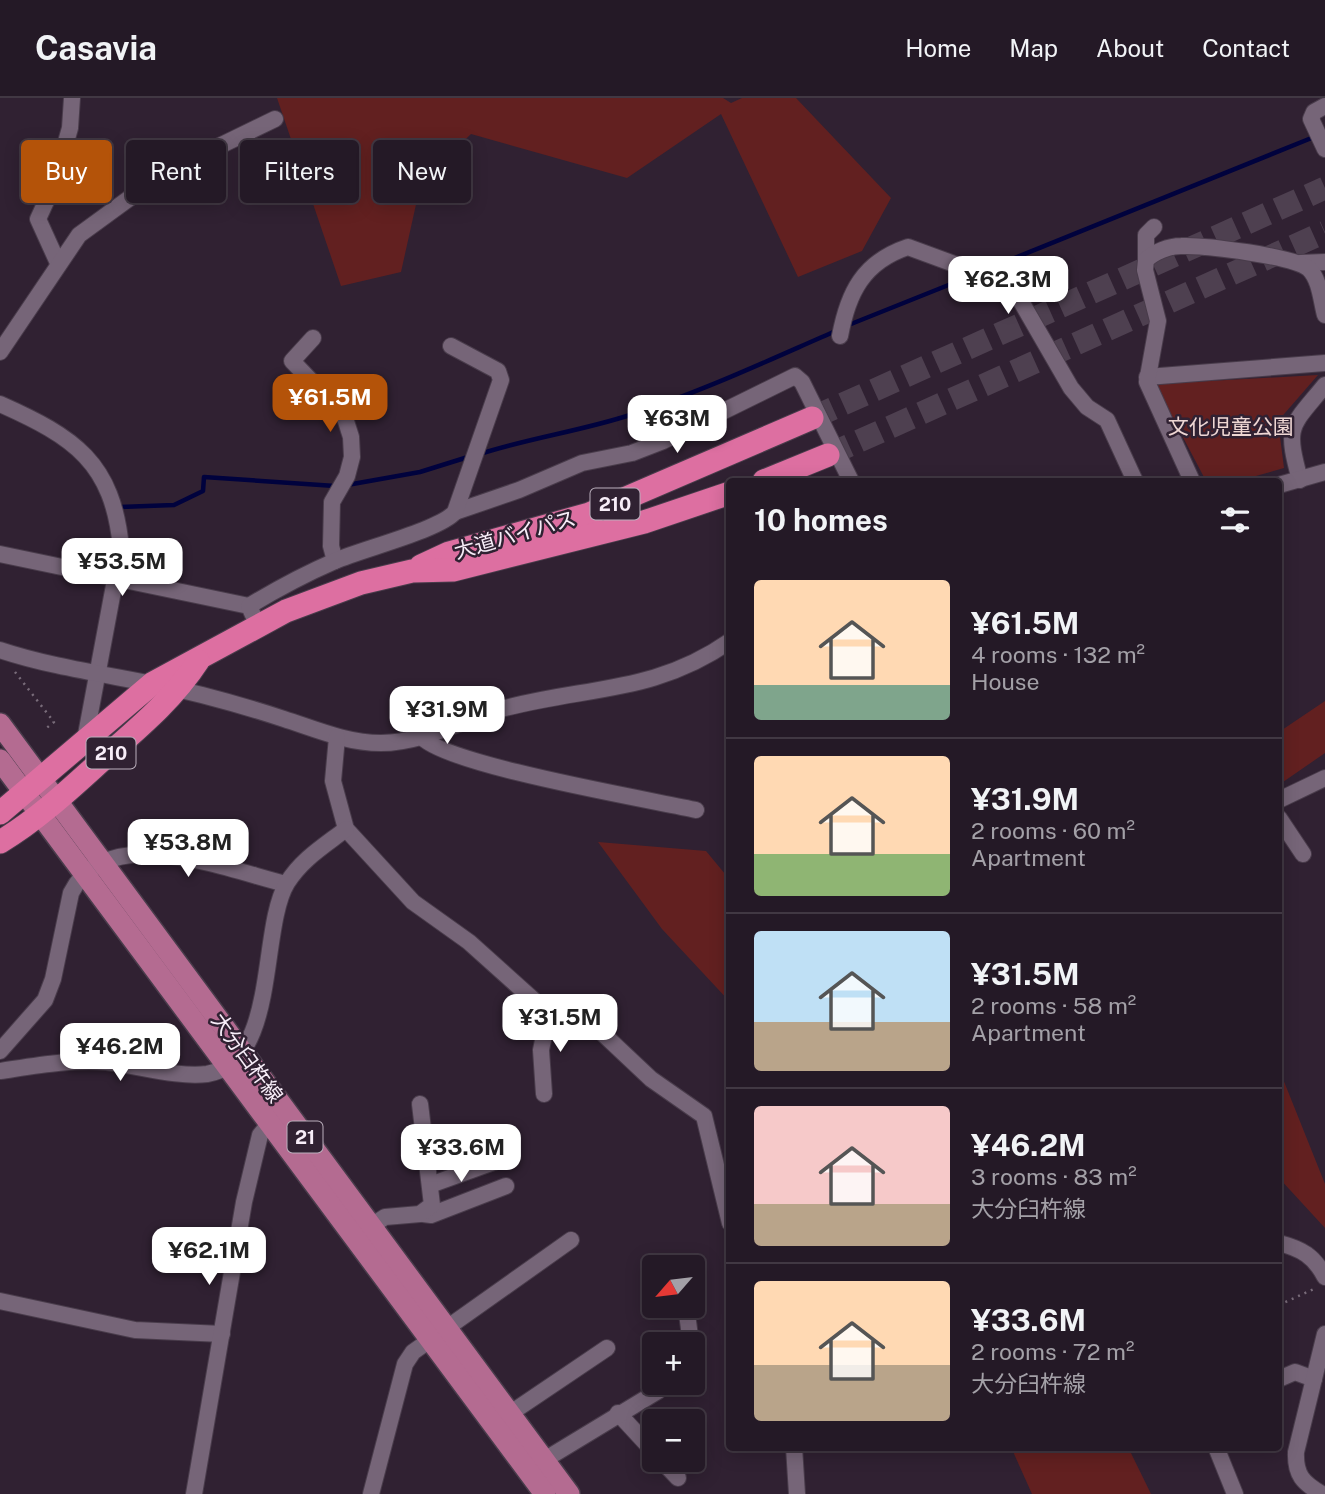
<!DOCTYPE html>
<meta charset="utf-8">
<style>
body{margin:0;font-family:"Public Sans","Noto Sans JP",sans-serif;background:#2c222e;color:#f1f3f6;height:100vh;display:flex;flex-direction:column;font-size:26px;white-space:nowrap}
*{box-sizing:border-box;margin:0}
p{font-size:23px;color:#a3a0a7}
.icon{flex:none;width:38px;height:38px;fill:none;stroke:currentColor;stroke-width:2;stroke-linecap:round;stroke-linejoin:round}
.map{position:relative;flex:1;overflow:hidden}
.details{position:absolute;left:726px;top:380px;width:556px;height:973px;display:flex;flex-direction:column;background:#241926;border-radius:7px;box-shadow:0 4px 18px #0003,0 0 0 2px #413843}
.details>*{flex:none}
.hud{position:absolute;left:21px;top:42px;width:600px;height:63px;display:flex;gap:14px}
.needle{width:46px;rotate:242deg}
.buttons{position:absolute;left:642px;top:1157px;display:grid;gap:14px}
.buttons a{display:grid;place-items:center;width:63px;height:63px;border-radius:7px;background:#241926;box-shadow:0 4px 18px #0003,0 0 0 2px #413843;font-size:35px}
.price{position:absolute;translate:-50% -60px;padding:0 16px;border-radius:14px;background:#fff;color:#222;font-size:23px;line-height:46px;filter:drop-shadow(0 2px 4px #0008)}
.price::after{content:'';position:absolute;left:50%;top:42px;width:21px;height:16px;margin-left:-10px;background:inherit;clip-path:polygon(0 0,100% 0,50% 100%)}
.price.selected{background:#b45309;color:#fff}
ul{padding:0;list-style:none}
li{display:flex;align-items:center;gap:21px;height:175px;padding:0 28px}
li+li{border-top:2px solid #413843}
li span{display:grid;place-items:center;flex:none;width:196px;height:140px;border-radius:7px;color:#555}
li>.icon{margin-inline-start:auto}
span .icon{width:84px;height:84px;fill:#fffc;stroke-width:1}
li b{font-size:30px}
h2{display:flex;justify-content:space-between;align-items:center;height:84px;padding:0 28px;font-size:30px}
.pill{padding:0 24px;border-radius:7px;background:#241926;box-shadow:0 4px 18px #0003,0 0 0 2px #413843;font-size:24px;line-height:63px}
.pill.selected{background:#b45309;color:#fff}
header{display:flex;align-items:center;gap:42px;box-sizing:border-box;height:98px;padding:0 35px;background:#241926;border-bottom:2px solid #413843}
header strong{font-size:33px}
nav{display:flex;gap:38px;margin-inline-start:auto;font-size:24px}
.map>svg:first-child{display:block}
</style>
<header>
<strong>Casavia</strong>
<nav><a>Home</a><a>Map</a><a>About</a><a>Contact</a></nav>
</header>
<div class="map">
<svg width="1325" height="1396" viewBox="0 0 1325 1396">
<rect width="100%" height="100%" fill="#302132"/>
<g fill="#622020">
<path d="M277,0h446l8,5 11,-5h54l95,100 -29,53 -64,26 -77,-163 -94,64 -156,-44 -50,48 -20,90 -60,14z"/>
<path d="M1318,277l-40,46 6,47 -46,13h-32l-51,-97z"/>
<path d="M1325,603v52l-42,29 -4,24v-74z"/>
<path d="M598,744l108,9 24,29v122l-68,-73z"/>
<path d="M1279,971l46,115v44l-46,-50z"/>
<path d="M1011,1349h117l23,47h-119z"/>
</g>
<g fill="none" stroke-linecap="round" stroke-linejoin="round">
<g stroke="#00023d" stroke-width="4.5">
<path d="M985,172l329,-133"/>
<path d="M846,228l125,-50"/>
<path d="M480,356c49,-16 101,-23 150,-39 71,-23 139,-55 208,-85"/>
<path d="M347,387l73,-13 48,-15"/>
<path d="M120,409l54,-2 29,-14 1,-14 131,9"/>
</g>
<g stroke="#4e4050" stroke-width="23" stroke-dasharray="23 11" stroke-linecap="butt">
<path d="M812,320l513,-230"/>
<path d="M828,357l497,-223"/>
</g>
<g stroke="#493c4b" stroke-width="18">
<g id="minor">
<path d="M1325,8l-11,6 -3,7 14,30"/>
<path d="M1146,162v-25l8,-8"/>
<path d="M58,165l-20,-44 16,-35 16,-56 2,-30"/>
<path d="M1300,165l25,-1"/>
<path d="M840,238c8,-43 23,-74 68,-89l98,36 9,8 56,97 16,19 20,13 28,61"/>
<path d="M313,240l-21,23 52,54 7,22 1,20 -5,19 -15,26 -1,44 4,15"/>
<path d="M0,254l79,-117 85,-62 111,-54"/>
<path d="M1147,279l178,-14"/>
<path d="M0,306c74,33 113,58 121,144l-36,192"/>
<path d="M1300,382c-15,-56 -10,-52 25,-95"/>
<path d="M1192,383l-45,-99 11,-61 -13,-51 1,-10c8,-8 23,-14 35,-14 22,-1 113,10 128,23 11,11 12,31 16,46"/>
<path d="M1279,387l46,-13"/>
<path d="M455,414l64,-22 63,-27 50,-10 31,-12 132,-65 7,6 49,99"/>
<path d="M0,456l249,52 4,9"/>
<path d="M249,508c28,-17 56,-32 86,-45 27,-12 105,-31 120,-49l46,-132 -3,-9 -47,-25"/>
<path d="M0,552c63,21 137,28 202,45 27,7 55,15 82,24 31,10 63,24 97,24 40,0 80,-22 117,-33 84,-24 155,-15 232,-69"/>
<path d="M421,638c19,28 230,64 275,74"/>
<path d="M337,639l-4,44 13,48 67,73 56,40 69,62 61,26 52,49 53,37 26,107"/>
<path d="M1279,702l46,-22"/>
<path d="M1279,720l24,36"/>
<path d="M0,953l45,-51 8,-21 18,-86c36,-73 157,-23 215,-9"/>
<path d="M0,973c34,-5 72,-12 106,-9 30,3 72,16 101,12 72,-12 52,-144 80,-191 15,-24 37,-37 59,-54"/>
<path d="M544,996l-3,-44 8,-39"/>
<path d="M430,1087l75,-27"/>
<path d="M423,1116l8,1 75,-29"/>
<path d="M362,1134l23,-15 35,-3 12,-9 -12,-101"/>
<path d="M1279,1145c23,6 35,13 46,34"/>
<path d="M0,1203l135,29 87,4"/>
<path d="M686,1208l5,38"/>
<path d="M693,1258v1"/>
<path d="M1279,1281l16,-7 19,7"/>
<path d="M618,1315l36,39"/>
<path d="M502,1321l105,-71"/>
<path d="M794,1349l3,47"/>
<path d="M1216,1349l19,47"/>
<path d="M661,1362l17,18"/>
<path d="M536,1367l122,-74 9,-9"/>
<path d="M194,1396l50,-292 16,-67 15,-18"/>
<path d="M371,1396l34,-130 8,-12 158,-112"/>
<path d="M1322,1396c-19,-11 -27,-19 -26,-42l29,-118"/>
</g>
</g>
<g stroke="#493c4b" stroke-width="24">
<g id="major">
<path d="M0,626l569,770"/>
<path d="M0,662l545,734"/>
</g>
</g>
<g stroke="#493c4b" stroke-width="25">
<g id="highway">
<path d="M764,383l64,-26"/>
<path d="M421,468l28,-13 140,-39 223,-96"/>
<path d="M0,715l153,-130 133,-72 75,-28 51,-12 41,-1 191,-48 86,-29"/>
<path d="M0,744c37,-22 69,-52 101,-81 35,-31 71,-60 97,-100"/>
</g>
</g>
<g stroke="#796c7a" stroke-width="2.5" stroke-dasharray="2 5" stroke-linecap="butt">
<path d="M15,574l39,50 -10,8"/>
<path d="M1279,1207l37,-17"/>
</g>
<use href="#minor" stroke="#766578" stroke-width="16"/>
<use href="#major" stroke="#b46b91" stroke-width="21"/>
<use href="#highway" stroke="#dd6fa1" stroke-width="23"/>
</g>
<g text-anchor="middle" stroke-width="5" stroke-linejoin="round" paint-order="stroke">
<g fill="#302132" stroke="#bbb0bd" stroke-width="2">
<rect x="590.5" y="390.5" width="49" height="31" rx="5"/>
<rect x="86.5" y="639.5" width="49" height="31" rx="5"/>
<rect x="287.5" y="1023.5" width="35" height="31" rx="5"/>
</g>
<g font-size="19" font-weight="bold" fill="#f7edf8">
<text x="615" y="413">210</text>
<text x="111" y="662">210</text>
<text x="305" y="1046">21</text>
</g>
<g font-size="21" fill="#eed6d3" stroke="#302132">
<text x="1231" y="336">文化児童公園</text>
</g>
<g font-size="21" fill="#f7edf8" stroke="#302132">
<text transform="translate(515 437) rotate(-16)" y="7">大道バイパス</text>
<text transform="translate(247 960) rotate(54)" y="7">大分臼杵線</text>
</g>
</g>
</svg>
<div class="buttons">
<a><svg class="needle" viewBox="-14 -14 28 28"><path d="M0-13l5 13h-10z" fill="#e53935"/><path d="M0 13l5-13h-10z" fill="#a3a0a7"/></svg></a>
<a>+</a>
<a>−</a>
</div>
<b class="price" style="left:1008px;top:218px">¥62.3M</b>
<b class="price selected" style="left:330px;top:336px">¥61.5M</b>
<b class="price" style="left:677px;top:357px">¥63M</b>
<b class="price" style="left:122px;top:500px">¥53.5M</b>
<b class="price" style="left:447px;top:648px">¥31.9M</b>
<b class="price" style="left:188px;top:781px">¥53.8M</b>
<b class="price" style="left:560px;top:956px">¥31.5M</b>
<b class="price" style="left:120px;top:985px">¥46.2M</b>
<b class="price" style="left:461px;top:1086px">¥33.6M</b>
<b class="price" style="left:209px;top:1189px">¥62.1M</b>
<div class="hud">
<a class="pill selected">Buy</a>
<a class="pill">Rent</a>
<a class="pill">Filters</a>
<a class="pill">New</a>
</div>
<section class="details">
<h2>10 homes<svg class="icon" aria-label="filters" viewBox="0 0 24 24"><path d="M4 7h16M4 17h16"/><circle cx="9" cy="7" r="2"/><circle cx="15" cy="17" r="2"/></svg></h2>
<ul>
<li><span style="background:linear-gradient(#ffd9b3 75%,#7fa58c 0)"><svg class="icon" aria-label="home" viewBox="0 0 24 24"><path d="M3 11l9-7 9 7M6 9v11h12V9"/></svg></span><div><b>¥61.5M</b><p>4 rooms · 132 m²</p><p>House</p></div></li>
<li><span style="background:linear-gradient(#ffd9b3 70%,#8fb573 0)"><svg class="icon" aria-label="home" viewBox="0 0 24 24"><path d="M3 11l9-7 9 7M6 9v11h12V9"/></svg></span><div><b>¥31.9M</b><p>2 rooms · 60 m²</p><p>Apartment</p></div></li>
<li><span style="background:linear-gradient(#bfe0f5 65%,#b9a48a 0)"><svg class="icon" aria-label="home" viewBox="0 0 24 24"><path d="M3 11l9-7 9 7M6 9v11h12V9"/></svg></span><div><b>¥31.5M</b><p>2 rooms · 58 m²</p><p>Apartment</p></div></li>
<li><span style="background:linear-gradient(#f6c9c9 70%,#b9a48a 0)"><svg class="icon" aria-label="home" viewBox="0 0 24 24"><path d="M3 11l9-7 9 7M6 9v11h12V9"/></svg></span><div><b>¥46.2M</b><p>3 rooms · 83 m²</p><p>大分臼杵線</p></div></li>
<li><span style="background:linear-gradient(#ffd9b3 60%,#b9a48a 0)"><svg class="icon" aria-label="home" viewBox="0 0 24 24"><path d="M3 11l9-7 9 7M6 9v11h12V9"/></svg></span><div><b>¥33.6M</b><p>2 rooms · 72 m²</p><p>大分臼杵線</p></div></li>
</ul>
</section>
</div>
